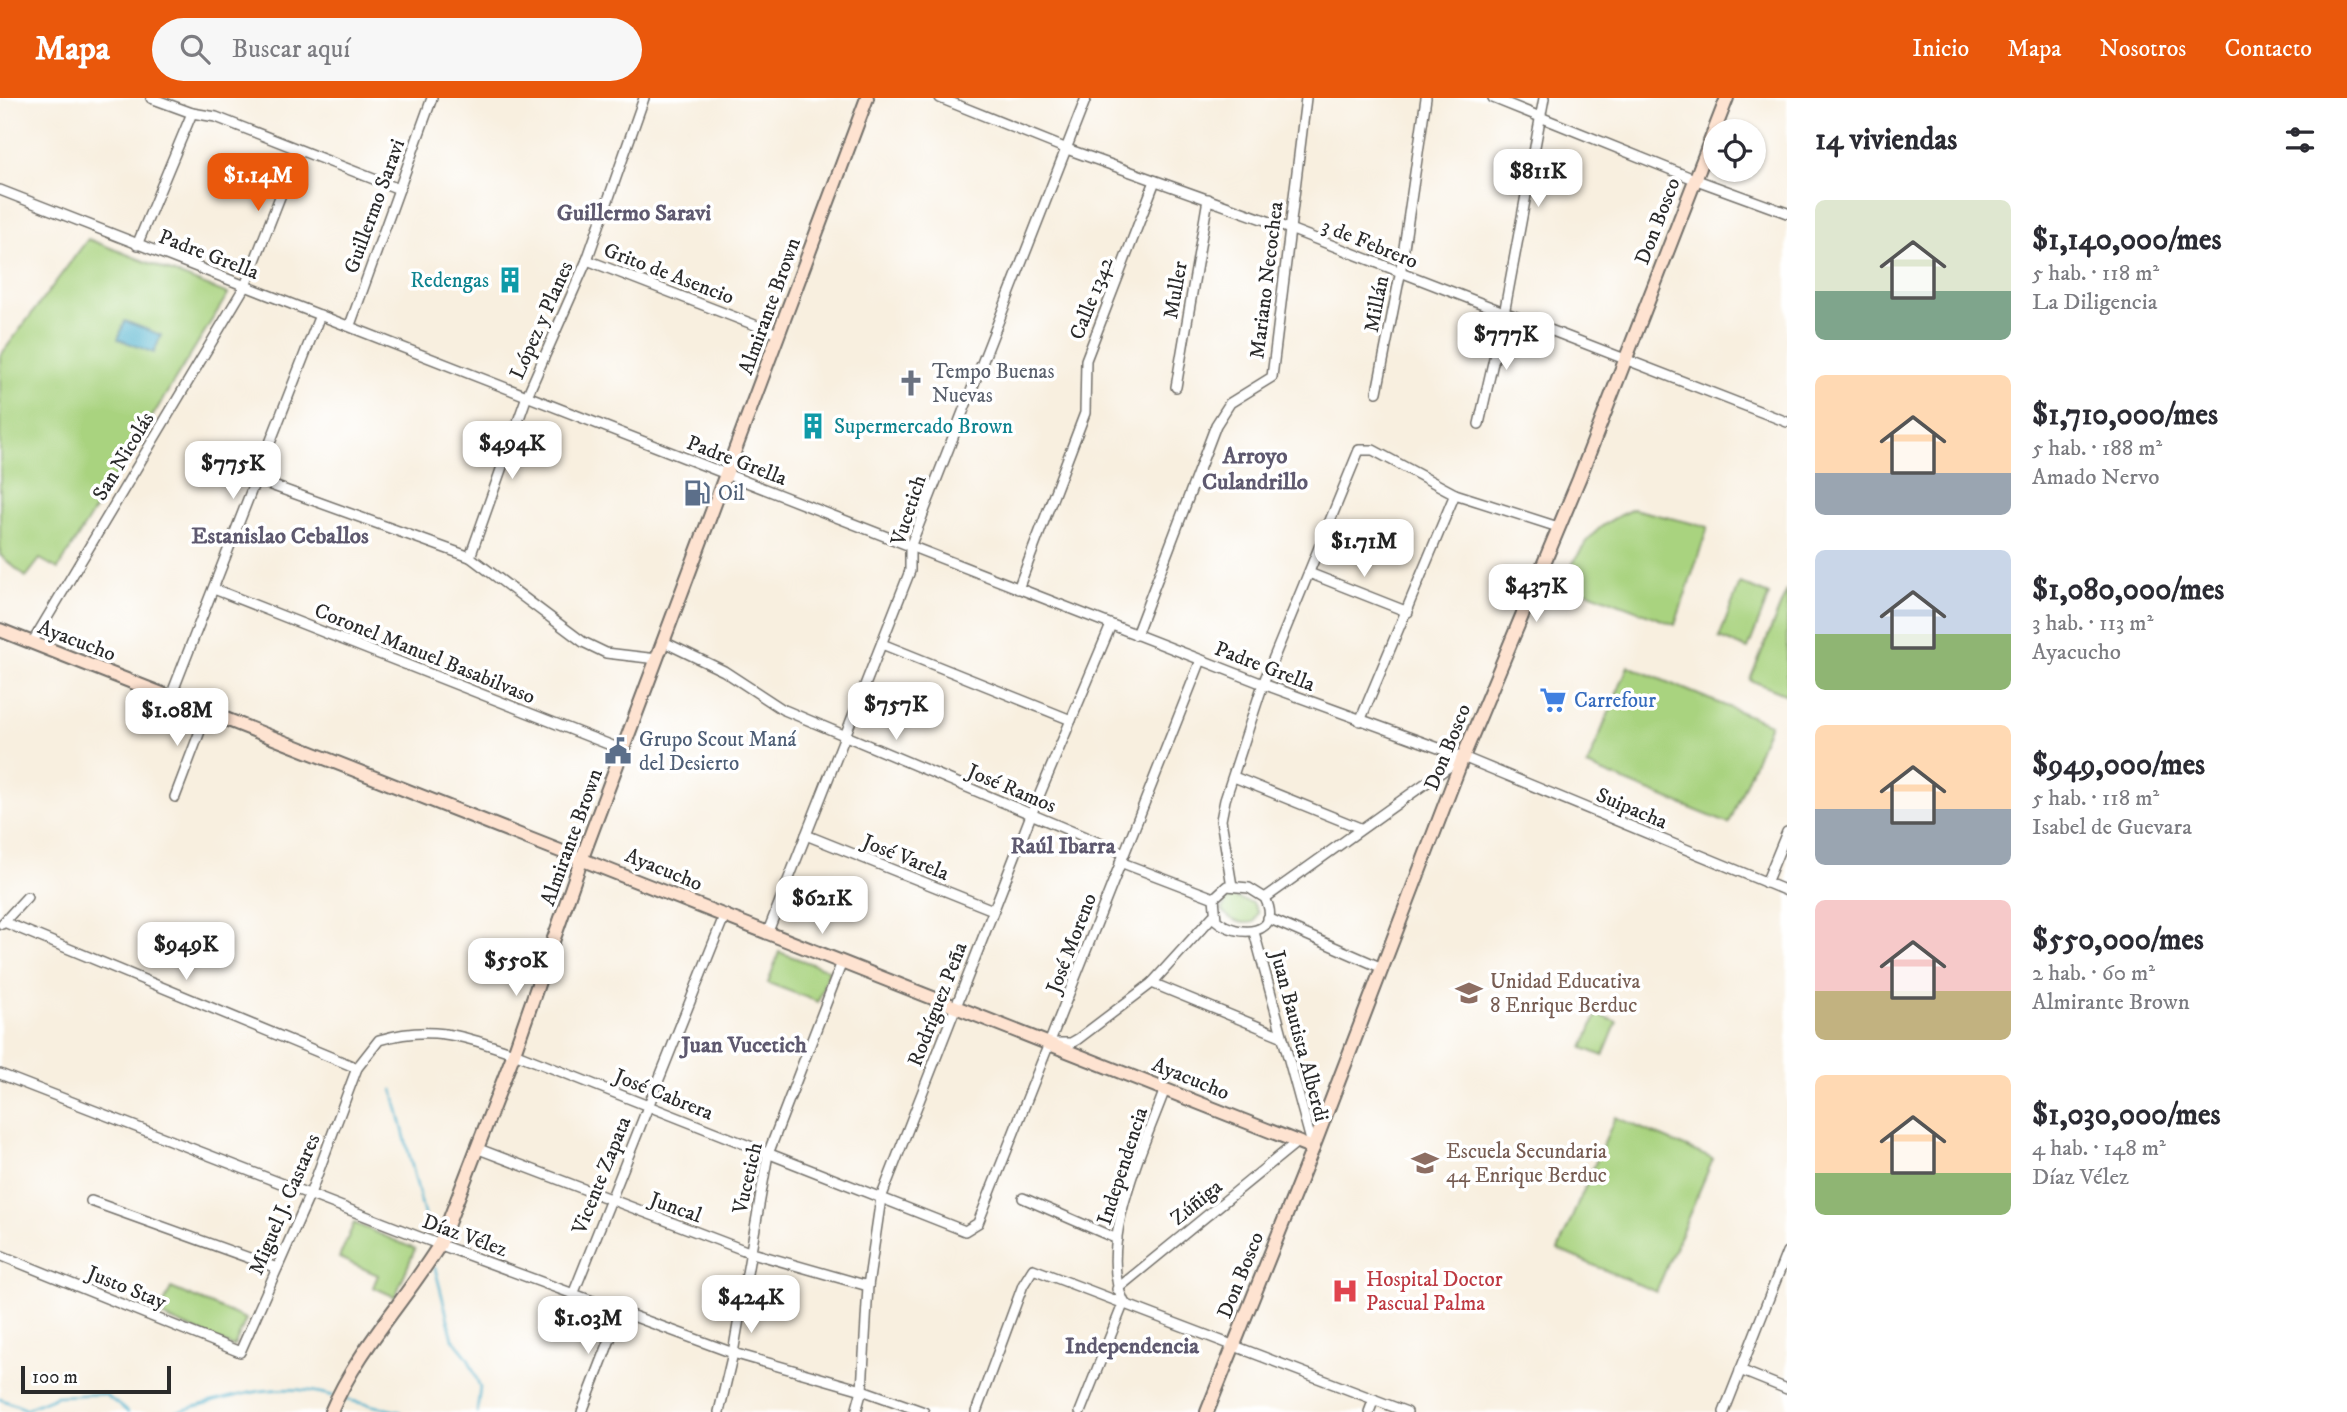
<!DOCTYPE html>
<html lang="es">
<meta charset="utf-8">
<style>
body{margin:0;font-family:"IM FELL DW Pica",serif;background:#f7f7f7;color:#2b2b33;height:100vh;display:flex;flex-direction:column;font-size:26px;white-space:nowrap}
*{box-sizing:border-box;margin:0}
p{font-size:23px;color:#7c7c81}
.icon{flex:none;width:38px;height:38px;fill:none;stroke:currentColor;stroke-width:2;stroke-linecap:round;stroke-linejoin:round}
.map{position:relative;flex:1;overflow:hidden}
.sheet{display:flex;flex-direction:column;background:#fff;width:560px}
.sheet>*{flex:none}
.fabs{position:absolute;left:1703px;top:21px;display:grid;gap:14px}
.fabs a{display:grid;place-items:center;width:63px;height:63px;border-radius:50%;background:#fff;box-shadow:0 2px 5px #0004;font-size:35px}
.scale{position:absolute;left:21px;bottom:18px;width:150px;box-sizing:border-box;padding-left:7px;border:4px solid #2b2b2b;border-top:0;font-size:19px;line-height:24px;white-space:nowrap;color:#2b2b2b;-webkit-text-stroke:5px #fff;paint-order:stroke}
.price{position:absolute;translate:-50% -60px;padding:0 16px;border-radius:14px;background:#fff;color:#222;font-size:23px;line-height:46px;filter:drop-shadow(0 2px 4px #0008)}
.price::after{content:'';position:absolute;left:50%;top:42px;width:21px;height:16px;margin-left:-10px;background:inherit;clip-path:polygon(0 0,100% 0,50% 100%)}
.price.on{background:#ea580c;color:#fff}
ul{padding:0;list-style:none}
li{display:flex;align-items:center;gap:21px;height:175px;padding:0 28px}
li span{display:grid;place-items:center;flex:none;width:196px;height:140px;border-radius:10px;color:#555}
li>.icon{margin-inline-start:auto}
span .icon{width:84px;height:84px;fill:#fffc;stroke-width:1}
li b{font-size:30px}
h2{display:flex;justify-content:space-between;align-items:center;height:84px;padding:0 28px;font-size:30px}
header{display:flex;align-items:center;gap:42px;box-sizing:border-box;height:98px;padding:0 35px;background:#ea580c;color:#fff}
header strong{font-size:33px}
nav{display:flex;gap:38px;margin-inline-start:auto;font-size:24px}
.search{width:490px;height:63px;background:#f7f7f7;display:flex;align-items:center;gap:18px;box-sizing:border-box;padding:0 24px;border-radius:38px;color:#7c7c81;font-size:26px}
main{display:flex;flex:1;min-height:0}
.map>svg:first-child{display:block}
</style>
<header>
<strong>Mapa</strong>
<div class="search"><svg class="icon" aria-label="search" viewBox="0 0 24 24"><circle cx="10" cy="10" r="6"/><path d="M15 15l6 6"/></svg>Buscar aquí</div>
<nav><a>Inicio</a><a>Mapa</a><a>Nosotros</a><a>Contacto</a></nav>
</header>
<main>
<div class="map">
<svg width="1787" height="1314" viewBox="0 0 1787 1314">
<rect width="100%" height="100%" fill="#fff"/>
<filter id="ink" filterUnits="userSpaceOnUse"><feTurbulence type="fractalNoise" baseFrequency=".0143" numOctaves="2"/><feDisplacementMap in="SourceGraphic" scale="14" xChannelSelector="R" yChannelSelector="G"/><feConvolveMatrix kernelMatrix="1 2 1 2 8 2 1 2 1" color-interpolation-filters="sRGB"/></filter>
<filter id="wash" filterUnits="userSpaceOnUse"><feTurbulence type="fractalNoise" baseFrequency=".00686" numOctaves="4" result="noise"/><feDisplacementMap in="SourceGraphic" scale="28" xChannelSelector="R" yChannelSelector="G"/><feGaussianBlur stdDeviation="1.57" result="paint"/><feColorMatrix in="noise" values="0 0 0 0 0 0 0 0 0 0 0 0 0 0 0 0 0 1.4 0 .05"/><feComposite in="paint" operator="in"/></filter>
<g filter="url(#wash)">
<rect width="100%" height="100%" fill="#f8efdf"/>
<g fill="#a9d37f" stroke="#6a7f55" stroke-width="2">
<path d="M88,141l140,55 -170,275 -18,-10 -14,18 -26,-22v-199z"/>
<path d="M1633,411l75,18 -33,98 -113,-43c24,-40 27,-54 71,-73z"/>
<path d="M1740,485l29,12 -21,54 -29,-11z"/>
<path d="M1787,492v105l-37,-15z"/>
<path d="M1628,568l142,58 -41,100 -142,-58z"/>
<path d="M1229,798l24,7 5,10 -4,9c-13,3 -24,-1 -32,-12z"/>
<path d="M779,854l50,18 -11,32 -50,-19z"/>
<path d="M1597,916l20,8 -14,34 -20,-8z"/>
<path d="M1615,1019l98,42 -57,133 -98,-42z"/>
<path d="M354,1125l61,26 -20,48 -22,-10 5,-12 -39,-17z"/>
<path d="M171,1190l75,31 -12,28 -75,-32z"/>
</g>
<path fill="#4db1cc" stroke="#3c6e7c" stroke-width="2" d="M125,223l36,14 -7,18 -36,-14z"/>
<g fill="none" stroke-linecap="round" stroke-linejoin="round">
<g stroke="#4db1cc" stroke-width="2.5">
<path d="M393,992l32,128"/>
<path d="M435,1170l18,71 15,19 12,29 -3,25"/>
<path d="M0,1301l26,10 31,-13 47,-2 24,18"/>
<path d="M343,1301l58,13"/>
<path d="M176,1314c54,-15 102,-33 157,-16"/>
</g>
</g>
</g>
<g filter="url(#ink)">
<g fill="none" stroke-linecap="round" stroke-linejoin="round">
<g stroke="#73706a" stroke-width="12">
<g id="street">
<path d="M151,0l41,15 24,4 183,72"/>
<path d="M940,0l127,51 223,80 497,193"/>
<path d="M1493,0l201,81 93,34"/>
<path d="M0,92l1263,494 200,73 324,134"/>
<path d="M137,147l55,-132"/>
<path d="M587,162l191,74"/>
<path d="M350,227l82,-227"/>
<path d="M1176,289l32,-188"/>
<path d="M1377,294l23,-117 26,-177"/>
<path d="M1479,326l25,-110 40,-216"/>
<path d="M257,382l213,77 113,85 23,11 51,6"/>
<path d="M470,459l57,-161 60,-136 57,-162"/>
<path d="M1309,475l99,39"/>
<path d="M214,491l409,161"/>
<path d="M1018,491l67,-176 1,-53 69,-179"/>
<path d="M1136,537l80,-210 14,-22 42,-26 34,-279"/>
<path d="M664,544l60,29 58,38 341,144"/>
<path d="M32,545l213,-357 53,-135"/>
<path d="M882,546l189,76"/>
<path d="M171,598l149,-381"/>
<path d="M1360,623l95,-227"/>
<path d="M1234,679l126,51"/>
<path d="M175,699l33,-87"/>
<path d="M806,737l187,75"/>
<path d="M1120,764l94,36"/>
<path d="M1766,785l21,-51"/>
<path d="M1227,788l22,2 16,10c19,37 -27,41 -49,22l-2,-22z"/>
<path d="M1232,788l-11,-66 4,-20 38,-116 96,-234h14l82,44 103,33"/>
<path d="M1265,800l196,-140"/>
<path d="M1268,820l112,49"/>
<path d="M4,824l353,146"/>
<path d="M2,826l25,-27"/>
<path d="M1254,834l59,216"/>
<path d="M767,836l143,-363v-24l176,-449"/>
<path d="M1152,885l129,53"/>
<path d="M1054,945h17l7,-4 74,-56 61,-67"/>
<path d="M0,976l422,164 311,115 129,37 62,22"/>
<path d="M476,1050l273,104 119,34"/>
<path d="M1023,1100l94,41"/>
<path d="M91,1103l186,67"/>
<path d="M0,1157l240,97 70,-158 47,-126 22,-28c54,-16 85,-3 135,13l451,178 13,-8 223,-563"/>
<path d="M1117,1191l180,-147"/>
<path d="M574,1194l151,-378"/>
<path d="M1740,1272l47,19"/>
<path d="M582,1314l39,-101"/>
<path d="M719,1314l14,-59 35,-199 74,-192"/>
<path d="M856,1314l6,-22 6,-104 13,-88 150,-383 80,-190"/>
<path d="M976,1314l47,-127 10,-16 374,143"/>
<path d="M1080,1314l44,-110c-29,-56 21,-158 41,-213"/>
<path d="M1369,1314l5,-13"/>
<path d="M1724,1314l63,-160"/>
</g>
</g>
<g stroke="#73706a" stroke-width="16">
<g id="secondary">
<path d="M0,532l1313,518"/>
<path d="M331,1314c26,-62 74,-111 109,-168l74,-191 68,-195 285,-760"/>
<path d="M1207,1314l106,-264 150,-391 116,-278 148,-381"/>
</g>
</g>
<use href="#street" stroke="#fff" stroke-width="9"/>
<use href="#secondary" stroke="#fee3d1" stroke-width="12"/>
</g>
</g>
<defs>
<g id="building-bare" transform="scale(2.1)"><path d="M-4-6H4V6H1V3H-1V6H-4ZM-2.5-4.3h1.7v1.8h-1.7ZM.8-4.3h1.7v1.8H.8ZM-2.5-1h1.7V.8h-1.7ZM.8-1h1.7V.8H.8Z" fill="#0f9aa8" stroke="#fff" stroke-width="2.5" paint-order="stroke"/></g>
<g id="church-bare" transform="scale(2.1)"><path d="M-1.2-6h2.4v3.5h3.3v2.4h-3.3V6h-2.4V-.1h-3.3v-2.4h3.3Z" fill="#6b7280" stroke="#fff" stroke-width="2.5" paint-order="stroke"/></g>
<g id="fuel-bare" transform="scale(2.1)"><path d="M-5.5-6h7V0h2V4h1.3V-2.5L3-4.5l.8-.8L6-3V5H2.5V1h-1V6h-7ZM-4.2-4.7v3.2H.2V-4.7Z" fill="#5c6f8a" stroke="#fff" stroke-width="2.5" paint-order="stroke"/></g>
<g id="supermarket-bare" transform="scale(2.1)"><path d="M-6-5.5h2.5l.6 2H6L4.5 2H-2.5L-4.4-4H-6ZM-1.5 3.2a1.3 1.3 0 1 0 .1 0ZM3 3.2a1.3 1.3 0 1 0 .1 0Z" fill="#3f7fe0" stroke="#fff" stroke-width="2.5" paint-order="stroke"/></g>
<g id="civic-bare" transform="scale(2.1)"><path d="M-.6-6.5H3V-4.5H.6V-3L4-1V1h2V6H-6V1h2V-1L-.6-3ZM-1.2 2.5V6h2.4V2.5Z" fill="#5c6f8a" stroke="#fff" stroke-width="2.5" paint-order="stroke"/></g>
<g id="school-bare" transform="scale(2.1)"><path d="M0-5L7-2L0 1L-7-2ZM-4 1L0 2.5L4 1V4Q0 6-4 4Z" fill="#8d6e63" stroke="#fff" stroke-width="2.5" paint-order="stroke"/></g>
<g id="hospital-bare" transform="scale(2.1)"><path d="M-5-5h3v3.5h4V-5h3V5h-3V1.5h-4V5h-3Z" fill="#e0444e" stroke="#fff" stroke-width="2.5" paint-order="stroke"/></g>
</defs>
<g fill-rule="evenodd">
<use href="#building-bare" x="510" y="182"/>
<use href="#church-bare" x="911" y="285"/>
<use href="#building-bare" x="813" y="328"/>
<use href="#fuel-bare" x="697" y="395"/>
<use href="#supermarket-bare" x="1553" y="602"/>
<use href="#civic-bare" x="618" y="653"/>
<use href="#school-bare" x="1469" y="895"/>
<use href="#school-bare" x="1425" y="1065"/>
<use href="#hospital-bare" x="1345" y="1193"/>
</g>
<g text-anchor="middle" stroke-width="7" stroke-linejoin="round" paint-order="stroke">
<g font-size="21" fill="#2b2b2b" stroke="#fff">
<text transform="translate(374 108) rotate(-70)" y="7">Guillermo Saravi</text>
<text transform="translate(1657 123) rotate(-69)" y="7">Don Bosco</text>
<text transform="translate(1370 145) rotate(22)" y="7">3 de Febrero</text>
<text transform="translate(209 156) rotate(21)" y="7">Padre Grella</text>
<text transform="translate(669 175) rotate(21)" y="7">Grito de Asencio</text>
<text transform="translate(1266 182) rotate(-83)" y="7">Mariano Necochea</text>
<text transform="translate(1175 192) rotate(-80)" y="7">Muller</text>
<text transform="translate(1091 200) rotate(-69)" y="7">Calle 1342</text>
<text transform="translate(1376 206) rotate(-79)" y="7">Millán</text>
<text transform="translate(769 208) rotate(-70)" y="7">Almirante Brown</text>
<text transform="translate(541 222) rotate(-66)" y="7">López y Planes</text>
<text transform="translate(123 358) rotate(-59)" y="7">San Nicolás</text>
<text transform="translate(737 362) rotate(21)" y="7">Padre Grella</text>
<text transform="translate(908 412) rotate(-72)" y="7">Vucetich</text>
<text transform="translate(77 542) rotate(21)" y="7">Ayacucho</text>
<text transform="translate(425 555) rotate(22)" y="7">Coronel Manuel Basabilvaso</text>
<text transform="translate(1265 568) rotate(21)" y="7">Padre Grella</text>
<text transform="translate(1447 649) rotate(-68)" y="7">Don Bosco</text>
<text transform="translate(1012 690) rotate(23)" y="7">José Ramos</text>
<text transform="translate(1632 710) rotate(23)" y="7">Suipacha</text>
<text transform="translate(571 739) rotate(-70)" y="7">Almirante Brown</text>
<text transform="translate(906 759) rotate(22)" y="7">José Varela</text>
<text transform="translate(664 771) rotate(22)" y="7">Ayacucho</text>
<text transform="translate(1071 845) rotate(-69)" y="7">José Moreno</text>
<text transform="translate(937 906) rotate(-69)" y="7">Rodríguez Peña</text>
<text transform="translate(1300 938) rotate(75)" y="7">Juan Bautista Alberdi</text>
<text transform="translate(1191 980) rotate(22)" y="7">Ayacucho</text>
<text transform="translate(664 996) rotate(22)" y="7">José Cabrera</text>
<text transform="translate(1122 1068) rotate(-72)" y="7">Independencia</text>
<text transform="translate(601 1077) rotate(-68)" y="7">Vicente Zapata</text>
<text transform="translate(747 1080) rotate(-77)" y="7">Vucetich</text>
<text transform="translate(1196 1104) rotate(-39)" y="7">Zúñiga</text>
<text transform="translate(284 1106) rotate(-67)" y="7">Miguel J. Castares</text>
<text transform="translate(676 1109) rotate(20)" y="7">Juncal</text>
<text transform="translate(465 1137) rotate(20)" y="7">Díaz Vélez</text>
<text transform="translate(1240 1177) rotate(-68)" y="7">Don Bosco</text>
<text transform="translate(127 1189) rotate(22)" y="7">Justo Stay</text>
</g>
<g font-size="21" fill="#0d838f" stroke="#fff" text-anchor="end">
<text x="489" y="189">Redengas</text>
<text x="834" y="335" text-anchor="start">Supermercado Brown</text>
</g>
<g font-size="21" fill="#5b616d" stroke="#fff" text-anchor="start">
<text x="932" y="280">Tempo Buenas<tspan x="932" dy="24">Nuevas</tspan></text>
</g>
<g font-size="21" fill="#4e5e75" stroke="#fff" text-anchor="start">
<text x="718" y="402">Oil</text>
<text x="639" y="648">Grupo Scout Maná<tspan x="639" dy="24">del Desierto</tspan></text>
</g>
<g font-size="21" fill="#366cbe" stroke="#fff" text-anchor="start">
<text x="1574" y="609">Carrefour</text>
</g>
<g font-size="21" fill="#785e54" stroke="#fff" text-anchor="start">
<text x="1490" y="890">Unidad Educativa<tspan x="1490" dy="24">8 Enrique Berduc</tspan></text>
<text x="1446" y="1060">Escuela Secundaria<tspan x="1446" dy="24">44 Enrique Berduc</tspan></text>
</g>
<g font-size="21" fill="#be3a42" stroke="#fff" text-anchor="start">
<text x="1366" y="1188">Hospital Doctor<tspan x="1366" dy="24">Pascual Palma</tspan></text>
</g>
<g font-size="23" font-weight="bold" fill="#5e596f" stroke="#fff">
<text x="634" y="122">Guillermo Saravi</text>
<text x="1255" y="365">Arroyo<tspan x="1255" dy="26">Culandrillo</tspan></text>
<text x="280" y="445">Estanislao Ceballos</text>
<text x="1063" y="755">Raúl Ibarra</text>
<text x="744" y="954">Juan Vucetich</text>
<text x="1132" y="1255">Independencia</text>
</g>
</g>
</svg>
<div class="fabs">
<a><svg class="icon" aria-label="locate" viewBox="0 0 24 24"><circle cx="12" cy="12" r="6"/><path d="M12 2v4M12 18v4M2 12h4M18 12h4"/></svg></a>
</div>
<div class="scale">100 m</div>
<b class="price" style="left:1538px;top:111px">$811K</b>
<b class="price on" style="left:258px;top:115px">$1.14M</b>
<b class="price" style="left:1506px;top:274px">$777K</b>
<b class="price" style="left:512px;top:383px">$494K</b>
<b class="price" style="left:233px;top:403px">$775K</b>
<b class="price" style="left:1364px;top:481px">$1.71M</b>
<b class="price" style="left:1536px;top:526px">$437K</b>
<b class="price" style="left:896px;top:644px">$757K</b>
<b class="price" style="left:177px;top:650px">$1.08M</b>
<b class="price" style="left:822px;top:838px">$621K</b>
<b class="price" style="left:186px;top:884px">$949K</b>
<b class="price" style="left:516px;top:900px">$550K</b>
<b class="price" style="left:751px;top:1237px">$424K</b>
<b class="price" style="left:588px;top:1258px">$1.03M</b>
</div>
<section class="sheet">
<h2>14 viviendas<svg class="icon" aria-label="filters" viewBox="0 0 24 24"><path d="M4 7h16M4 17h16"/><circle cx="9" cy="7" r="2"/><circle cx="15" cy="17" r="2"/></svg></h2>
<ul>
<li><span style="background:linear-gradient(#dfe7d0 65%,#7fa58c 0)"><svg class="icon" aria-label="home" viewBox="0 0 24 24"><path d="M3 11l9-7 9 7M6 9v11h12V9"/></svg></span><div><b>$1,140,000/mes</b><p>5 hab. · 118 m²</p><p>La Diligencia</p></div></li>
<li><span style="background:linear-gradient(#ffd9b3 70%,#9aa5b1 0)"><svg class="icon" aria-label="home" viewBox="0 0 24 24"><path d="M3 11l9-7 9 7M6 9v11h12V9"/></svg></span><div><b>$1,710,000/mes</b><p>5 hab. · 188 m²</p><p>Amado Nervo</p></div></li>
<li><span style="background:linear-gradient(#c9d6e8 60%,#8fb573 0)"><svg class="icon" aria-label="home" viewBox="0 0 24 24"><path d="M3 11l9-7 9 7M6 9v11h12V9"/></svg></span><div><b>$1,080,000/mes</b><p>3 hab. · 113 m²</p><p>Ayacucho</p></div></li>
<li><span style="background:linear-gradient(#ffd9b3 60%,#9aa5b1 0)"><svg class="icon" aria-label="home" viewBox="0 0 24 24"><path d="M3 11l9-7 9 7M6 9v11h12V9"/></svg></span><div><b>$949,000/mes</b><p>5 hab. · 118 m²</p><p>Isabel de Guevara</p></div></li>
<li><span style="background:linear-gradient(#f6c9c9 65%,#c2b280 0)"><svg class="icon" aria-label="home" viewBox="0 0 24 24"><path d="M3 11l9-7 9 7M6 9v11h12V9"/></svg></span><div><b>$550,000/mes</b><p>2 hab. · 60 m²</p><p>Almirante Brown</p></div></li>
<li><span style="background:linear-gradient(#ffd9b3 70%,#8fb573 0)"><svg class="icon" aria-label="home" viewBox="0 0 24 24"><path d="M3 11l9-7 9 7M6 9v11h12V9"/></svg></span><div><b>$1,030,000/mes</b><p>4 hab. · 148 m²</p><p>Díaz Vélez</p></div></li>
</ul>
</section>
</main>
